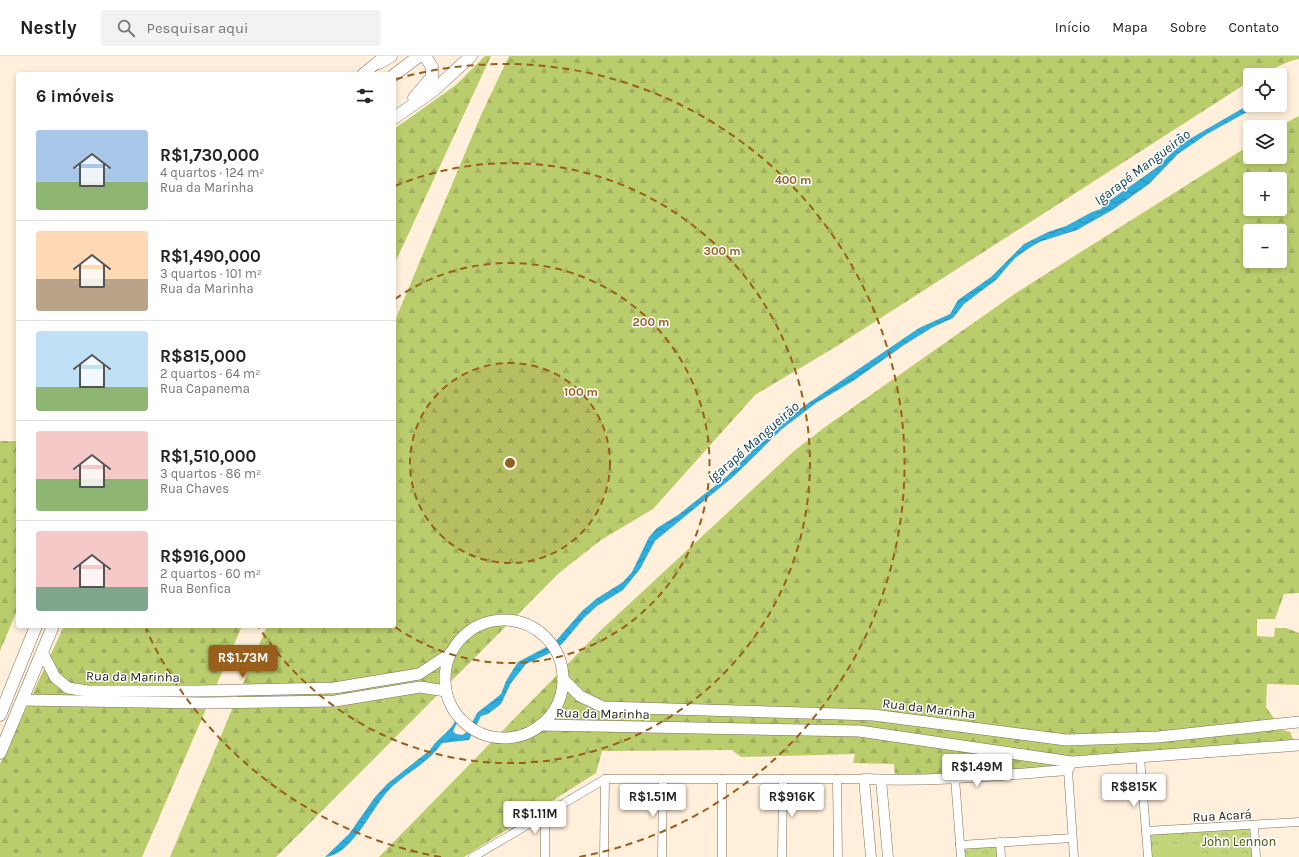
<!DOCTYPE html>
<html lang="pt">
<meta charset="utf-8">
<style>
body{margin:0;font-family:Karla,sans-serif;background:#f2f2f2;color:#202124;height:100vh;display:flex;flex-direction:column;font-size:15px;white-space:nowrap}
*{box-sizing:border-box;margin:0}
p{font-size:13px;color:#757577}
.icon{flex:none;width:22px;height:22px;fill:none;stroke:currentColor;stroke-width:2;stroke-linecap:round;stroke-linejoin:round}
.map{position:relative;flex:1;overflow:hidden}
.side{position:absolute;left:16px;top:16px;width:380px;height:556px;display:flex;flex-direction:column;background:#fff;border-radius:4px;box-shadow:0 2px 6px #0003}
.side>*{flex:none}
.buttons{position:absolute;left:1243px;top:12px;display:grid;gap:8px}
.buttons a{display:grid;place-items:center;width:44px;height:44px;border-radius:4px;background:#fff;box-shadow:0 2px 6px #0003;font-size:20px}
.price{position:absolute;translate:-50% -34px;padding:0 9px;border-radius:4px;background:#fff;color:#222;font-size:13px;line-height:26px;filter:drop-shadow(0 1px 2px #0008)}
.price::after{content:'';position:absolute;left:50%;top:24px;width:12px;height:9px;margin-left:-6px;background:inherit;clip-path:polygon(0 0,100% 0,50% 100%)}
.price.current{background:#985e1c;color:#fff}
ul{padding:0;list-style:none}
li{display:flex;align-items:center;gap:12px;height:100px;padding:0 20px}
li+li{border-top:1px solid #e0e0e0}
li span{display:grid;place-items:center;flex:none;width:112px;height:80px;border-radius:4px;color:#555}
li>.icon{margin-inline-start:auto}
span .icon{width:48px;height:48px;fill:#fffc;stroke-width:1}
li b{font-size:17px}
h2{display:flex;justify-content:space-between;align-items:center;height:48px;padding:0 20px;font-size:17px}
header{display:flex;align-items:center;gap:24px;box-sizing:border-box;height:56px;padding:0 20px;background:#fff;border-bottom:1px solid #e0e0e0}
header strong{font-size:19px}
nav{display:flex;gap:22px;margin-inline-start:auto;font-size:14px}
.search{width:280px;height:36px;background:#f2f2f2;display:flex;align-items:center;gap:10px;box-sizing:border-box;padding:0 14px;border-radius:4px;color:#757577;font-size:15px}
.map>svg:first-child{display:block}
</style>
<header>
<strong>Nestly</strong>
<div class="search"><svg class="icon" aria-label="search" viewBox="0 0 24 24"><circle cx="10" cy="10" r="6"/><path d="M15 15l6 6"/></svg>Pesquisar aqui</div>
<nav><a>Início</a><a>Mapa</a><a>Sobre</a><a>Contato</a></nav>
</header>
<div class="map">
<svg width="1299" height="801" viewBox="0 0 1299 801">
<defs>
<pattern id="forest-firs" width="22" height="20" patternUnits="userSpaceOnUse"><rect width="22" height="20" fill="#bacd6d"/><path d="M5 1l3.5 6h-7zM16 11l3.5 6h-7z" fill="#a0b05e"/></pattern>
<pattern id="park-crowns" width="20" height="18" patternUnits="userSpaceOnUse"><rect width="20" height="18" fill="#c3d57b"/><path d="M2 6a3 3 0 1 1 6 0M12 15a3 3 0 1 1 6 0" fill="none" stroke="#a8b76a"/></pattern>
<pattern id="water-waves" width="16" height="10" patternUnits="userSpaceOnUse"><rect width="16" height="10" fill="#30addb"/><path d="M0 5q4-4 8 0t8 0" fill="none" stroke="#298cb1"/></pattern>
</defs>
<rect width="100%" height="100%" fill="#ffefdb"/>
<g fill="url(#forest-firs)" fill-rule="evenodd">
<path d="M485,0h6l-97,209v-136l62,-44z"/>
<path d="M509,0h790v3c-18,3 -31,16 -49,16v6l-413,265 -82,49 -102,114 -52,31 -42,33 -283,284h-106l97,-231h127v-303l87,-208z"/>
<path d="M1299,60v477l-15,1 -9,25h-18v17l17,1 1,-9h11l13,5v52l-32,-1 -1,23 16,23 8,2 6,14 -228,20 -173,11 -1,-13 -41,-1 2,-9 -114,3 -9,-7 -130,1 -6,22 -132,84h-85l220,-225 195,-181 31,-24 191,-134 234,-148v12h30v-30h-2zM1250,123h30v30h-30zM1250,175h30v30h-30z"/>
<path d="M0,385h18v167l-18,43z"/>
<path d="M64,570h178l-100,231h-142v-93z"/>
</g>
<g fill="url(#park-crowns)">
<path d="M1254,769l2,32h-108l-2,-26z"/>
<path d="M1000,786l1,15h-40l-1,-12z"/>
</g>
<rect fill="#c3d57b" x="1162" y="787" width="32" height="14"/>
<path fill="url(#water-waves)" d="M1250,48l6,1 -9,7 -40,22 -29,20 -29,30 -35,25 -37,21 -38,12 -13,8 -12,9 -18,21 -32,24 -11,14 -20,9 -29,18 -51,36 -37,22 -34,26 -49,48 -78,64 -15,28 -17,21 -26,16 -13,12 -22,26 -12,9 -24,11 -15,19 -10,21 -13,10 -7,2 -12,24 -27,3c-15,23 -43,32 -59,54 -13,17 -35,60 -58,60l24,-23 26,-37 12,-13 43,-34c8,-13 23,-19 27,-34v7l-4,8 3,3 6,1 5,-3 10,-19 24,-19 5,-13 12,-19 36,-19 28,-32 14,-12 27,-17 9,-10 17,-35 8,-9 21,-13 48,-38 56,-56 137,-93 31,-14 8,-14 33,-23 33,-33 24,-12 18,-6 26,-14 9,-3 5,-6 50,-35 25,-24z"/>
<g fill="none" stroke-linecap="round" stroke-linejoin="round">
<g stroke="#816f59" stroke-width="9">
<g id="minor">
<path d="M1140,701l8,100"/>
<path d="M1068,714l6,87"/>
<path d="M955,722l6,79"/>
<path d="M605,723h259"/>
<path d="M837,723l1,78"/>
<path d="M1254,769l2,32"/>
<path d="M1146,775l153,-9"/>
<path d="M1000,786l1,15"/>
<path d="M960,789l112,-7"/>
<path d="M473,801l132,-78"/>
<path d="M545,801v-43"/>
<path d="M604,801l1,-78"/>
<path d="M662,801l1,-78"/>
<path d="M722,801v-78"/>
<path d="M782,801l1,-78"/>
</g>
</g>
<g stroke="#816f59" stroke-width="11">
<g id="tertiary">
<path d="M881,724l7,77"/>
<path d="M871,801l-7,-78c69,3 136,-4 204,-9l4,-8"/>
</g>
</g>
<g stroke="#816f59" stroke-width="12">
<g id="secondary">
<path d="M363,18l21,-17"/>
<circle cx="504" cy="623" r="59"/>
<path d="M42,596l13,25 13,11 20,3h112l134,-3 85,-14 32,-21"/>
<path d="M563,623l17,17 23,11 270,8 193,25 92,-3 141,-15"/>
<path d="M23,644l179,3 133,-2 85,-14 26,4"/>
<path d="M540,669l319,6 213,31 227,-17"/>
</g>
</g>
<g stroke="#816f59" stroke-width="13">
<g id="primary">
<path d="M379,7l12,-7"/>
<path d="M394,19l25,-19"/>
<path d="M414,42l18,-21v-10l-7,-11"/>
<path d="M394,62l39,-27 38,-35"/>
<path d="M0,659l36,-89"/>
<path d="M0,697l53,-127"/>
</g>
</g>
<use href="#minor" stroke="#fff" stroke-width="8"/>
<use href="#tertiary" stroke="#fff" stroke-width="10"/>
<use href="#secondary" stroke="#fff" stroke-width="11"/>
<use href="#primary" stroke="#fff" stroke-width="12"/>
</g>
<circle cx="510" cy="407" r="100" fill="#985e1c" fill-opacity=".12"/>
<g fill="none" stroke="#985e1c" stroke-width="2" stroke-dasharray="7 5">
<circle cx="510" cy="407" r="100"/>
<path d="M395 243A200 200 0 1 1 395 571"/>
<path d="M395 130A300 300 0 1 1 258 570"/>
<path d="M441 801A400 400 0 0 1 146 573M396 23A400 400 0 1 1 579 801"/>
</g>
<g text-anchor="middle" stroke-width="3" stroke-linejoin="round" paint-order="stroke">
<g font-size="13" fill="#272017" stroke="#fefefe">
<text transform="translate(133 620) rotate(1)" y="5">Rua da Marinha</text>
<text transform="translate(929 652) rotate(7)" y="5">Rua da Marinha</text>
<text transform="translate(603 657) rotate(1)" y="5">Rua da Marinha</text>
<text transform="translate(1222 759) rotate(-3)" y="5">Rua Acará</text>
</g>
<g font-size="13" fill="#465107" stroke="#fefefe">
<text x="1239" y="790">John Lennon</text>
</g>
<g font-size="14" font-style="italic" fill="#0e4154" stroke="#fefefe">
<text transform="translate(1142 111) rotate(-37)" y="5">Igarapé Mangueirão</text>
<text transform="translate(753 386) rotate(-41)" y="5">Igarapé Mangueirão</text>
</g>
</g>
<circle cx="510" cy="407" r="6" fill="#985e1c" stroke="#fefefe" stroke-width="2"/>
<g font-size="12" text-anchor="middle" font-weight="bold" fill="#985e1c" stroke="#fefefe" stroke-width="3" stroke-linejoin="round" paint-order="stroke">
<text x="793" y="128">400 m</text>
<text x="722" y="199">300 m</text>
<text x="651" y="270">200 m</text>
<text x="581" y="340">100 m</text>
</g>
</svg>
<div class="buttons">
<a><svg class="icon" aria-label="locate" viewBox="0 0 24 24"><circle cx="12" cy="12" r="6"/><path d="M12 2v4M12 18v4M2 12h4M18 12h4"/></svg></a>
<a><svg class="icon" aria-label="layers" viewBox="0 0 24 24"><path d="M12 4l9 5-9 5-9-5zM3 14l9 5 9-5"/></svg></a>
<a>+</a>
<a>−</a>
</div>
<b class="price current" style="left:243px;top:623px">R$1.73M</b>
<b class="price" style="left:977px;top:732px">R$1.49M</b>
<b class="price" style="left:1134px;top:752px">R$815K</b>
<b class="price" style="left:653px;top:762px">R$1.51M</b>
<b class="price" style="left:792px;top:762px">R$916K</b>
<b class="price" style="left:535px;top:779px">R$1.11M</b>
<section class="side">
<h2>6 imóveis<svg class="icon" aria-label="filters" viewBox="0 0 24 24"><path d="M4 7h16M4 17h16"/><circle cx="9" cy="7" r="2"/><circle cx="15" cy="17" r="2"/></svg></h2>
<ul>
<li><span style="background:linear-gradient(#a9c7e8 65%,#8fb573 0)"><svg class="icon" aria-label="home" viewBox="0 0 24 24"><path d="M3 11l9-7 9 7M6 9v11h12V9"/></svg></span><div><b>R$1,730,000</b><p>4 quartos · 124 m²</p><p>Rua da Marinha</p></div></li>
<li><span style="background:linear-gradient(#ffd9b3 60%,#b9a48a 0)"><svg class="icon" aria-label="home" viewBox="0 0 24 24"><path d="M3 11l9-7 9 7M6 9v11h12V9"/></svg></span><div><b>R$1,490,000</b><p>3 quartos · 101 m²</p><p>Rua da Marinha</p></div></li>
<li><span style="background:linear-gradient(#bfe0f5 70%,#8fb573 0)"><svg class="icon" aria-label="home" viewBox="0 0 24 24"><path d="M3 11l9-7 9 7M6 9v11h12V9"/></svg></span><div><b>R$815,000</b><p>2 quartos · 64 m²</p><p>Rua Capanema</p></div></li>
<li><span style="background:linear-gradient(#f6c9c9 60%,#8fb573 0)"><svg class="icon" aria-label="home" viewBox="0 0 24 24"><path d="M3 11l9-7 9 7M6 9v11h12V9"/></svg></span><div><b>R$1,510,000</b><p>3 quartos · 86 m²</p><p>Rua Chaves</p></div></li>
<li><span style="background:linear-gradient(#f6c9c9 70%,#7fa58c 0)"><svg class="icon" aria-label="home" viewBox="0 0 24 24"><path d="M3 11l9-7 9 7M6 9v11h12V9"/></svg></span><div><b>R$916,000</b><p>2 quartos · 60 m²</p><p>Rua Benfica</p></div></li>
</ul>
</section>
</div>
